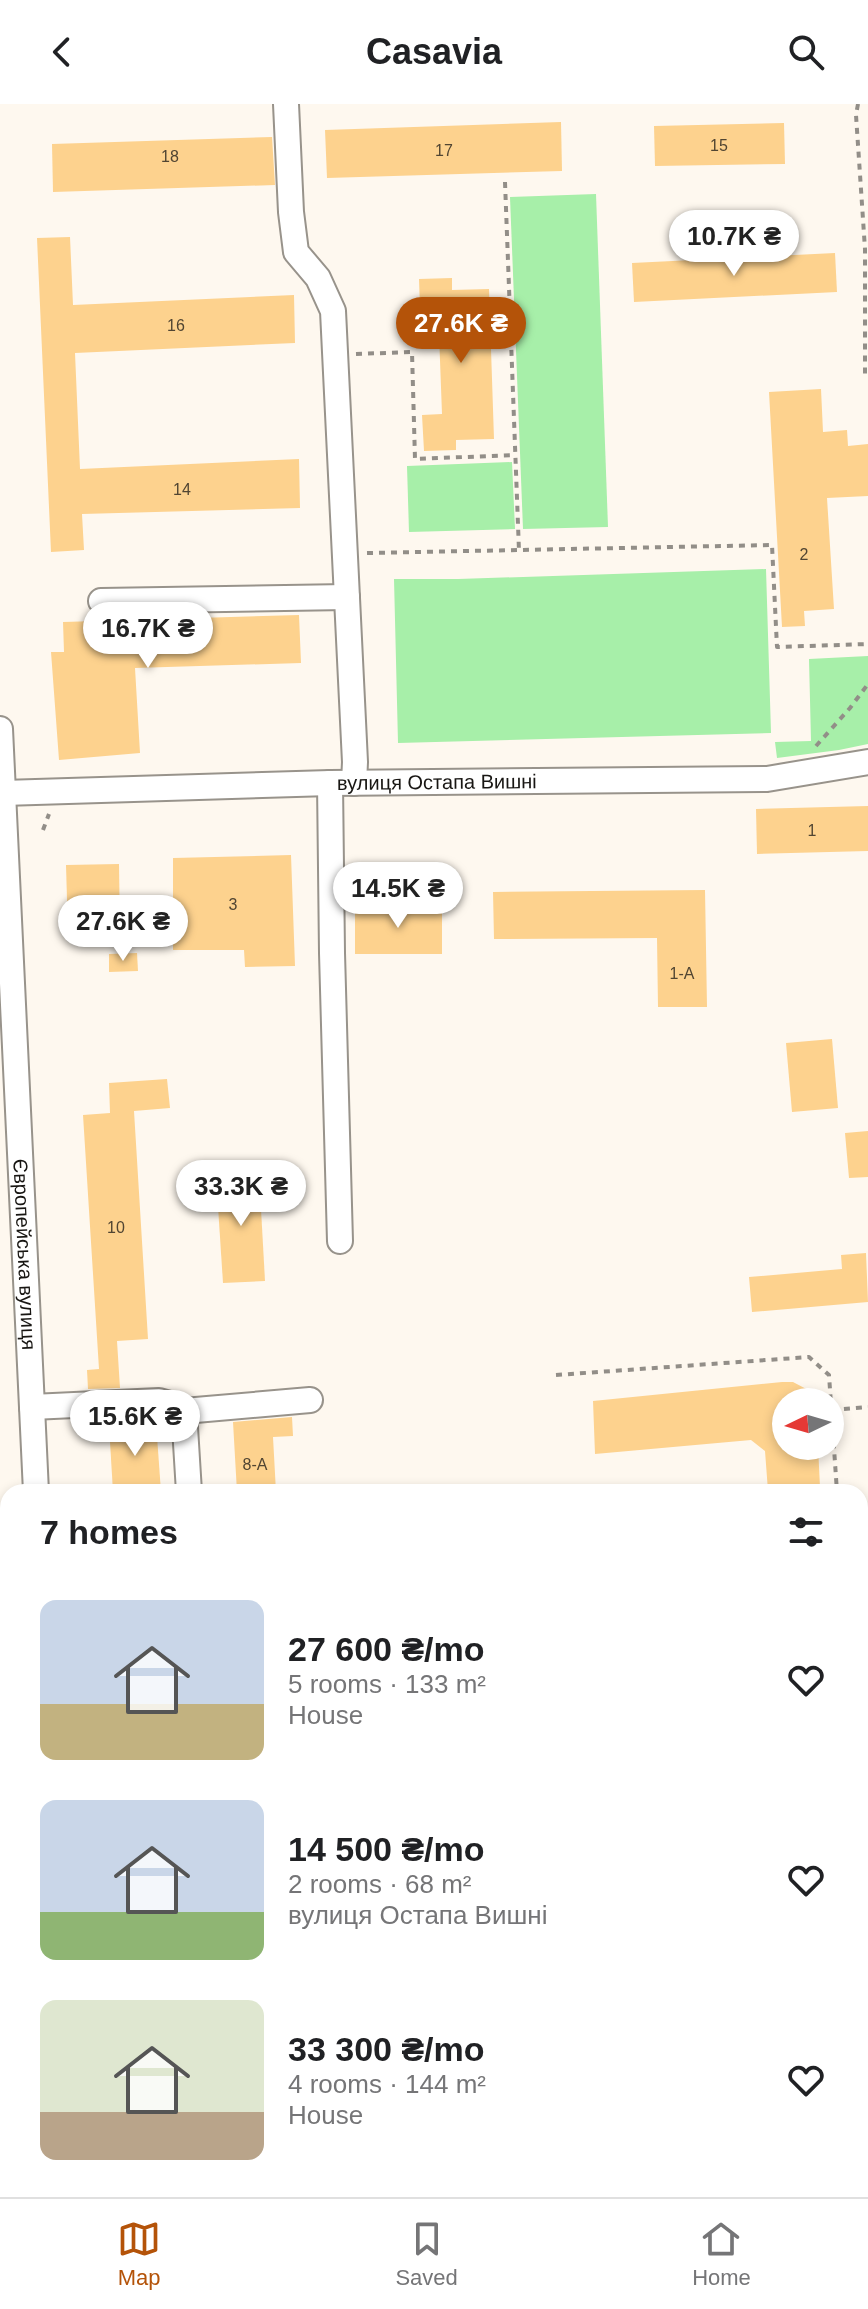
<!DOCTYPE html>
<meta charset="utf-8">
<style>
body{margin:0;font-family:Arial,sans-serif;background:#f6f6f6;color:#202124;height:100vh;display:flex;flex-direction:column;font-size:30px;white-space:nowrap}
*{box-sizing:border-box;margin:0}
p{font-size:26px;color:#757577}
.icon{flex:none;width:44px;height:44px;fill:none;stroke:currentColor;stroke-width:2;stroke-linecap:round;stroke-linejoin:round}
.map{position:relative;flex:1;overflow:hidden}
.details{position:absolute;left:0px;top:1380px;width:868px;height:714px;display:flex;flex-direction:column;background:#fff;border-radius:24px 24px 0 0;box-shadow:0 4px 12px #0003}
.details>*{flex:none}
.needle{width:52px;rotate:265deg}
.tools{position:absolute;left:772px;top:1284px;display:grid;gap:16px}
.tools a{display:grid;place-items:center;width:72px;height:72px;border-radius:50%;background:#fff;box-shadow:0 4px 12px #0003;font-size:40px}
.price{position:absolute;translate:-50% -68px;padding:0 18px;border-radius:28px;background:#fff;color:#222;font-size:26px;line-height:52px;filter:drop-shadow(0 2px 4px #0008)}
.price::after{content:'';position:absolute;left:50%;top:48px;width:24px;height:18px;margin-left:-12px;background:inherit;clip-path:polygon(0 0,100% 0,50% 100%)}
.price.current{background:#b45309;color:#fff}
ul{padding:0;list-style:none}
li{display:flex;align-items:center;gap:24px;height:200px;padding:0 40px}
li span{display:grid;place-items:center;flex:none;width:224px;height:160px;border-radius:16px;color:#555}
li>.icon{margin-inline-start:auto}
span .icon{width:96px;height:96px;fill:#fffc;stroke-width:1}
li b{font-size:34px}
h2{display:flex;justify-content:space-between;align-items:center;height:96px;padding:0 40px;font-size:34px}
header{display:flex;justify-content:space-between;align-items:center;height:104px;padding:0 40px;background:#fff;font-size:36px;font-weight:600}
.dock{display:flex;justify-content:space-around;align-items:center;height:112px;border-top:2px solid #e0e0e0;background:#fff;font-size:22px;color:#757577}
.dock a{display:grid;justify-items:center;gap:4px}
.dock .current{color:#b45309}
.map>svg:first-child{display:block}
</style>
<header><svg class="icon" aria-label="back" viewBox="0 0 24 24"><path d="M15 5l-7 7 7 7"/></svg>Casavia<svg class="icon" aria-label="search" viewBox="0 0 24 24"><circle cx="10" cy="10" r="6"/><path d="M15 15l6 6"/></svg></header>
<div class="map">
<svg width="868" height="2093" viewBox="0 0 868 2093">
<rect width="100%" height="100%" fill="#fef8ef"/>
<g fill="#a7efa9">
<path d="M596,90l12,333 -85,2 -13,-332z"/>
<path d="M512,358l3,67 -106,3 -2,-66z"/>
<path d="M766,465l5,164 -373,10 -4,-164h64z"/>
<path d="M868,552v88l-29,6 -62,8 -2,-16 36,-1 -2,-82z"/>
<path d="M197,2086h40l-8,7h-109v-3z"/>
</g>
<g fill="#fdd28e">
<path d="M561,18l1,49 -235,7 -2,-48z"/>
<path d="M784,19l1,41 -130,2 -1,-40z"/>
<path d="M272,33l3,48 -222,7 -1,-48z"/>
<path d="M70,133l3,68 221,-10 1,48 -220,10 5,116 219,-10 1,49 -218,6 2,36 -33,2 -14,-314z"/>
<path d="M835,149l2,39 -203,10 -2,-39z"/>
<path d="M452,174v12l37,-1 5,150 -38,1v10l-32,1 -2,-36 20,-1 -4,-107 -18,1 -1,-29z"/>
<path d="M821,285l2,43 24,-2 1,16 20,-2v52l-41,2 7,111 -30,2 1,15 -23,1 -13,-235z"/>
<path d="M299,511l2,48 -166,5 5,85 -81,7 -8,-108h13l-1,-30z"/>
<path d="M868,702v45l-111,3 -1,-45z"/>
<path d="M291,751l4,111 -50,1 -1,-17h-71v-92z"/>
<path d="M119,760l1,69 -52,1 -2,-69z"/>
<path d="M705,786l2,117h-49l-1,-69 -163,1 -1,-47z"/>
<rect x="355" y="802" width="87" height="48"/>
<path d="M137,849l1,18 -29,1v-18z"/>
<path d="M832,935l6,69 -46,4 -6,-69z"/>
<path d="M167,975l3,29 -36,3 14,228 -31,2 3,47 -32,1 -1,-19 12,-1 -16,-254 27,-2 -1,-30z"/>
<path d="M868,1027v46l-19,1 -4,-45z"/>
<path d="M259,1069l6,108 -42,2 -7,-107z"/>
<path d="M866,1149l2,49 -116,10 -3,-35 93,-8 -1,-14z"/>
<path d="M782,1278h11l38,20h-45v44h32l2,41 -52,4 -3,-40 -14,-11 -156,14 -2,-53z"/>
<path d="M292,1313l1,19 -20,1 3,55h-39l-4,-70z"/>
<path d="M156,1318l5,70h-48l-4,-67z"/>
</g>
<g fill="none" stroke-linecap="round" stroke-linejoin="round">
<g stroke="#98938b" stroke-width="28">
<g id="minor">
<path d="M286,0l5,108 5,40 22,26 15,33 22,451 -1,21"/>
<path d="M101,497l246,-4"/>
<path id="s1" d="M0,625l36,763"/>
<path d="M330,679l2,170 8,288"/>
<path id="s2" d="M3,689l327,-10 437,-4 101,-17"/>
<path d="M32,1303l127,-6 18,5 7,5 5,81"/>
<path d="M184,1307l126,-11"/>
<path d="M860,2013h8"/>
<path d="M0,2059h8"/>
<path d="M74,2086v7"/>
<path d="M556,2086v7"/>
<path d="M696,2086l1,7"/>
</g>
</g>
<g stroke="#928e88" stroke-width="4" stroke-dasharray="6 6" stroke-linecap="butt">
<path d="M858,0l-2,11 9,134v127h3"/>
<path d="M505,78l14,369"/>
<path d="M356,250l56,-2 3,107 100,-4"/>
<path d="M367,449l405,-8 5,102 91,-3"/>
<path d="M816,642l34,-38 18,-24"/>
<path d="M43,726l6,-16"/>
<path d="M556,1271l253,-18 20,18 8,117"/>
<path d="M832,1306l36,-3"/>
<path d="M860,1534h8"/>
<path d="M860,1719l8,1"/>
<path d="M860,1739l4,79"/>
<path d="M860,1818l8,1"/>
<path d="M0,1915h8"/>
<path d="M0,2026h8"/>
<path d="M117,2087l9,-1"/>
<path d="M0,2091l34,-1"/>
<path d="M240,2093l7,-7"/>
</g>
<use href="#minor" stroke="#fff" stroke-width="24"/>
</g>
<g text-anchor="middle" stroke-width="6" stroke-linejoin="round" paint-order="stroke">
<g font-size="16" fill="#514532">
<text x="719" y="47">15</text>
<text x="444" y="52">17</text>
<text x="170" y="58">18</text>
<text x="176" y="227">16</text>
<text x="182" y="391">14</text>
<text x="804" y="456">2</text>
<text x="812" y="732">1</text>
<text x="233" y="806">3</text>
<text x="682" y="875">1-А</text>
<text x="116" y="1129">10</text>
<text x="255" y="1366">8-А</text>
</g>
<g font-size="20" fill="#181613" stroke="#fef8ef">
<text dy="7" stroke="none"><textPath href="#s2" startOffset="434">вулиця Остапа Вишні</textPath></text>
<text dy="7" stroke="none"><textPath href="#s1" startOffset="526">Європейська вулиця</textPath></text>
</g>
</g>
</svg>
<div class="tools">
<a><svg class="needle" viewBox="-14 -14 28 28"><path d="M0-13l5 13h-10z" fill="#e53935"/><path d="M0 13l5-13h-10z" fill="#757577"/></svg></a>
</div>
<b class="price" style="left:734px;top:174px">10.7K ₴</b>
<b class="price current" style="left:461px;top:261px">27.6K ₴</b>
<b class="price" style="left:148px;top:566px">16.7K ₴</b>
<b class="price" style="left:398px;top:826px">14.5K ₴</b>
<b class="price" style="left:123px;top:859px">27.6K ₴</b>
<b class="price" style="left:241px;top:1124px">33.3K ₴</b>
<b class="price" style="left:135px;top:1354px">15.6K ₴</b>
<section class="details">
<h2>7 homes<svg class="icon" aria-label="filters" viewBox="0 0 24 24"><path d="M4 7h16M4 17h16"/><circle cx="9" cy="7" r="2"/><circle cx="15" cy="17" r="2"/></svg></h2>
<ul>
<li><span style="background:linear-gradient(#c9d6e8 65%,#c2b280 0)"><svg class="icon" aria-label="home" viewBox="0 0 24 24"><path d="M3 11l9-7 9 7M6 9v11h12V9"/></svg></span><div><b>27 600 ₴/mo</b><p>5 rooms · 133 m²</p><p>House</p></div><svg class="icon" aria-label="heart" viewBox="0 0 24 24"><path d="M12 20l-8-8c-3-5 5-10 8-4 3-6 11-1 8 4z"/></svg></li>
<li><span style="background:linear-gradient(#c9d6e8 70%,#8fb573 0)"><svg class="icon" aria-label="home" viewBox="0 0 24 24"><path d="M3 11l9-7 9 7M6 9v11h12V9"/></svg></span><div><b>14 500 ₴/mo</b><p>2 rooms · 68 m²</p><p>вулиця Остапа Вишні</p></div><svg class="icon" aria-label="heart" viewBox="0 0 24 24"><path d="M12 20l-8-8c-3-5 5-10 8-4 3-6 11-1 8 4z"/></svg></li>
<li><span style="background:linear-gradient(#dfe7d0 70%,#b9a48a 0)"><svg class="icon" aria-label="home" viewBox="0 0 24 24"><path d="M3 11l9-7 9 7M6 9v11h12V9"/></svg></span><div><b>33 300 ₴/mo</b><p>4 rooms · 144 m²</p><p>House</p></div><svg class="icon" aria-label="heart" viewBox="0 0 24 24"><path d="M12 20l-8-8c-3-5 5-10 8-4 3-6 11-1 8 4z"/></svg></li>
</ul>
</section>
</div>
<nav class="dock">
<a class="current"><svg class="icon" aria-label="map" viewBox="0 0 24 24"><path d="M3 6l6-2 6 2 6-2v14l-6 2-6-2-6 2zM9 4v14M15 6v14"/></svg>Map</a>
<a><svg class="icon" aria-label="saved" viewBox="0 0 24 24"><path d="M7 4h10v16l-5-4-5 4z"/></svg>Saved</a>
<a><svg class="icon" aria-label="home" viewBox="0 0 24 24"><path d="M3 11l9-7 9 7M6 9v11h12V9"/></svg>Home</a>
</nav>
